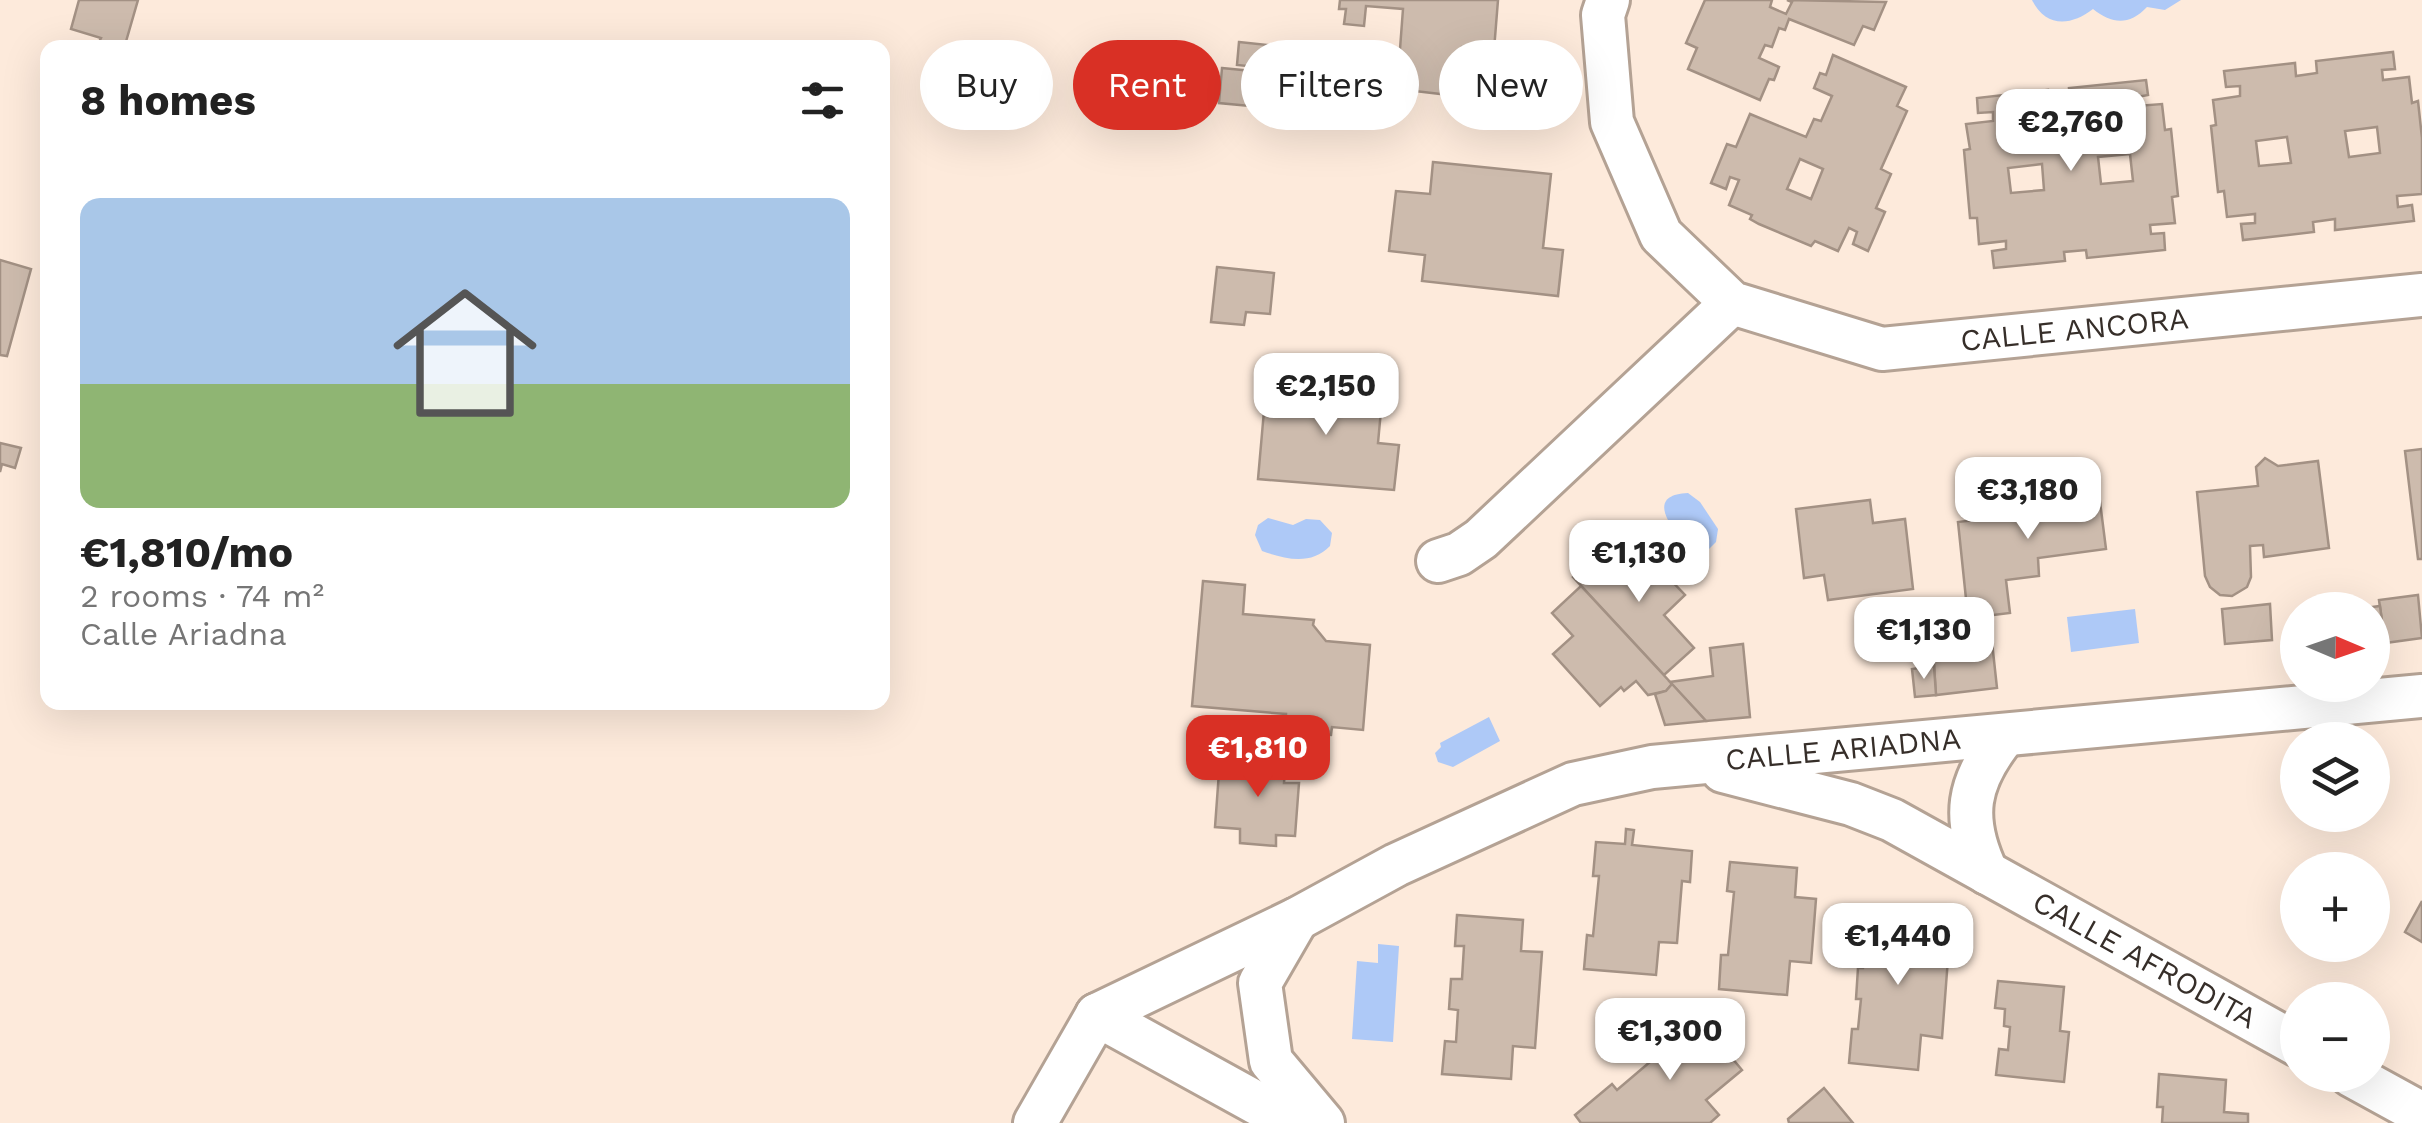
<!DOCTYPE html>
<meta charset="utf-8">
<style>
body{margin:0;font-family:"Work Sans",sans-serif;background:#f6f6f6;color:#222;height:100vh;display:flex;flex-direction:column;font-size:38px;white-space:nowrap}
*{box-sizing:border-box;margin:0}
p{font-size:32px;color:#767676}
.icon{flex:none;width:55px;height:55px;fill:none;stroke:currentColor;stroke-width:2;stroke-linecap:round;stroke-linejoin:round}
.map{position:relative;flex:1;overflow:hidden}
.drawer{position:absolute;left:40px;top:40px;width:850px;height:670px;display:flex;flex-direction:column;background:#fff;border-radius:20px;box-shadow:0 10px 40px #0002}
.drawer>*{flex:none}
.top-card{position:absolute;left:920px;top:40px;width:950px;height:90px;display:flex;gap:20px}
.needle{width:65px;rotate:92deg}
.tools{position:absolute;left:2280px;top:592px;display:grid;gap:20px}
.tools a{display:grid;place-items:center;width:110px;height:110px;border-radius:50%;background:#fff;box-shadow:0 10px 40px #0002;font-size:50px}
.price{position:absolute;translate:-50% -85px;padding:0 22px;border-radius:20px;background:#fff;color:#222;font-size:32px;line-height:65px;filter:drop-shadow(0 2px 5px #0008)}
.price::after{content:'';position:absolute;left:50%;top:60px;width:30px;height:22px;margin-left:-15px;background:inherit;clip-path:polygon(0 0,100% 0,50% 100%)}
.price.current{background:#d93025;color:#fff}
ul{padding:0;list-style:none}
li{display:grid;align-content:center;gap:20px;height:530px;padding:0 40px}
li span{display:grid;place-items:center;height:310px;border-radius:20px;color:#555}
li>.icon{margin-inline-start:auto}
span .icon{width:180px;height:180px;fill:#fffc;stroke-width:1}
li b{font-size:42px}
h2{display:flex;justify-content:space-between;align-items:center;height:120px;padding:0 40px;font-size:42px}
.pill{padding:0 35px;border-radius:45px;background:#fff;box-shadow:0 10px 40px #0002;font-size:35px;line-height:90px}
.pill.current{background:#d93025;color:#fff}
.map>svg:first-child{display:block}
</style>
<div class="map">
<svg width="2422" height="1123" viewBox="0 0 2422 1123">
<rect width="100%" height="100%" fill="#fdeadb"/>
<g fill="#aec9f7">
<path d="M2032,0h149l-16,10 -18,-3c-18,19 -35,17 -54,2 -22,17 -47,19 -61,-9z"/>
<path d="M1688,493l12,9 18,27 -2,13 -9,9 -15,-1c-15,-15 -52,-55 -4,-57z"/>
<path d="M1268,518l25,7 13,-6 14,1 12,13 -2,13c-19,20 -45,13 -68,5l-7,-16 3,-10z"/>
<path d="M2135,609l4,34 -68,9 -4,-35z"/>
<path d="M1489,717l11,24 -47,26 -15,-5 -3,-9 6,-6 -1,-4z"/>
<path d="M1378,944l21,2 -6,96 -41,-3 5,-78 21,2z"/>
</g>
<g fill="#cdbbad" stroke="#a39184" stroke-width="2.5" fill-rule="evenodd">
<path d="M79,0h59l-13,45 -26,-3 2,-4 -30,-9z"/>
<path d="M1340,0h158l-4,50 -32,-3 -4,49 -61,-7 6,-80 -37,-3 -2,20 -20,-2 2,-15h-7z"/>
<path d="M1705,0h67l-2,7 16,7 6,-12 -5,-2 99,2 -12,28 -11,-4 -9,19 -65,-26 -4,11 -6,-2 -7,19 -7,-2 -6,13 20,9 -5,13 -5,-1 -9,21 -72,-31 9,-21 -11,-5z"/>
<path d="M1239,42l29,3 -2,23 -29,-3z"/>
<path d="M2393,52l2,17 -13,1 1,10 26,-3 3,26 6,-2 4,37v56l-25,2 1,11 14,-2 2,16 -79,9v-11l-22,3 1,10 -71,8 -2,-16 14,-1v-9l-28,3 -3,-26 -6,1 -7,-66 5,-1 -3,-25 27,-4v-10l-14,1 -2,-16 71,-8 1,13 21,-3 -1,-12zM2377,127l3,26 -31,4 -4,-26zM2287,137l4,26 -32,3 -3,-25z"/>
<path d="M1833,55l73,32 -9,19 10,5 -26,58 10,5 -15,34 9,4 -17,39 -15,-7 4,-12 -8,-4 -11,23 -23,-10 -4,5 -52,-22 -9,-5 2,-4 -23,-10 10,-25 -9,-3 -4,12 -15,-6 16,-39 9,3 14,-33 56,23 8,-18 7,2 11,-25 -18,-8 6,-15 6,2zM1800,159l23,10 -12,30 -24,-10z"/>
<path d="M1222,68l40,4 -1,22 -11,12 -31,-3z"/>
<path d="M2146,80l2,15 -11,2v9l25,-2 3,26 6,-1 7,67 -6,1 3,26 -25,2 1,9 13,-1 1,17 -78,8 -1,-8 -22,2 1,9 -71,7 -2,-17 14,-2v-8l-27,3 -2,-26h-7l-6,-68 6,-1 -4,-25 27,-3v-9l-15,1 -1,-15 71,-8 1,11 21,-2 -1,-11zM2130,154l3,27 -32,3 -3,-27zM2042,164l2,26 -33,3 -3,-25z"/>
<path d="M1433,162l118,12 -8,74 20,2 -5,46 -136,-15 3,-26 -36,-4 7,-60 34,3z"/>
<path d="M0,260l31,9 -24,87 -7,-1z"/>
<path d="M1217,267l57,6 -4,41 -24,-2 -2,13 -33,-3z"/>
<path d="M1320,378l40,3 -1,15 23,3 -4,44 21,2 -5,45 -136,-11 8,-91 53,4z"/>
<path d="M0,443l21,5 -6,20 -13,-4 -2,8z"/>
<path d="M2422,449v110h-4l-13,-108z"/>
<path d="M2265,458l13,8 40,-5 11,87 -65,9 -1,-12 -13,1 1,31 -4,10 -15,9 -12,-1 -10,-8 -5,-11 -8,-84 61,-6 -2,-19z"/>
<path d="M2097,478l9,71 -68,9 1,18 -33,4 4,33 -42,5 -10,-96 74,-9 -3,-26z"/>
<path d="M1870,500l3,23 32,-4 8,70 -85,11 -4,-25 -20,3 -8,-69z"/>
<path d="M1639,547l46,48 -21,20 30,33 -30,27 -91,-98 26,-25 15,18z"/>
<path d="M1203,581l42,4 -2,29 71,6 -1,5 13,16 44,4 -7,85 -31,-3 -1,8 -46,-3 1,-18 -94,-8z"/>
<path d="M1581,586l91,98 -6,7 -18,4 -12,-14 -12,10 -3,-4 -21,19 -47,-52 20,-18 -21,-23z"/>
<path d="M2418,595l4,43 -37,5 -6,-43z"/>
<path d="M2270,604l2,36 -47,4 -3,-35z"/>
<path d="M2380,606l5,37 -13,1v-34l-14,-1z"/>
<path d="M1992,642l5,46 -61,7 -3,-46z"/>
<path d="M1743,644l7,73 -44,4 -36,-39 43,-6 -3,-28z"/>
<path d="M1934,666l2,29 -21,2 -3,-28z"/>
<path d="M1672,684l34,37 -41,4 -10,-31 11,-3z"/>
<path d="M1237,755l49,3 -2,25h15l-4,53 -19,-1v11l-36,-3v-14l-25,-2 4,-55 16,1z"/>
<path d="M1626,829l8,1 -2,15 60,6 -2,31 -8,-1 -5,62 -18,-1 -3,33 -72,-6 3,-34 6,1 6,-60h-6l3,-34 29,2z"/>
<path d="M1730,862l67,6 -2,29 21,2 -5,64 -21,-2 -3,34 -68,-6 2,-34h7l6,-63 -7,-1z"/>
<path d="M2422,901v41l-17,-10z"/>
<path d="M1864,905l68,6 -3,32 20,2 -7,93 -21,-3 -3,35 -69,-7 3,-34h6l3,-30h-5l2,-31h5l3,-30 -5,-1z"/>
<path d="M1457,915l66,5 -2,31 21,1 -7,96 -22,-2 -2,33 -69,-5 3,-33 11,1 2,-32 -9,-1 2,-30h11l2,-33h-9z"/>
<path d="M1998,981l66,6 -4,44 9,1 -5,50 -68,-7 3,-26 9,1 2,-23 -6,-1 1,-17 -10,-1z"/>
<path d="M1696,1015l46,55 -36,30 13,15 -9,8h-129l-6,-8 37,-31 5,6 47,-40 -4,-5z"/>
<path d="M2159,1074l67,6 -2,32 24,2v9h-86l1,-16h-6z"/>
<path d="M1824,1088l29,35h-64l-1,-4z"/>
</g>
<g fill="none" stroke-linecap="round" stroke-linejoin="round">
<g stroke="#b4a294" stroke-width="48">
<g id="street">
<path id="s1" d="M1608,0l-5,15 9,107 49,113 71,68 150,46 540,-54"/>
<path d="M1438,561l21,-7 22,-15 251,-236"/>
<path id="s2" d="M1723,771l128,33 41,16 406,225"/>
<path d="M1987,873c-26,-55 -20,-91 18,-138"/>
<path d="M1297,919l-37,64 11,78 52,62"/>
<path id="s3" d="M1097,1015l200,-96 99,-54 177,-81 79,-17 770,-71"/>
<path d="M1097,1015l196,108"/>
<path d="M2351,1075l71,39"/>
<path d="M1035,1123l62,-108"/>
</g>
</g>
<use href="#street" stroke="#fff" stroke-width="42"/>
</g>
<g text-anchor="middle" stroke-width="10" stroke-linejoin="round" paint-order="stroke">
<g font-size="30" fill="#362e29" stroke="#fff">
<text dy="10" stroke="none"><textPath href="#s1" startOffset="695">CALLE ANCORA</textPath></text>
<text dy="10" stroke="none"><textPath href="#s3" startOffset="802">CALLE ARIADNA</textPath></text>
<text dy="10" stroke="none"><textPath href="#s2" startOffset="465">CALLE AFRODITA</textPath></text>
</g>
</g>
</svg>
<div class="tools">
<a><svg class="needle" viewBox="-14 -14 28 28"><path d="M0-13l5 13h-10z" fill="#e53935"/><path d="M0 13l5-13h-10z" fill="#767676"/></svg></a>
<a><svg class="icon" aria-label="layers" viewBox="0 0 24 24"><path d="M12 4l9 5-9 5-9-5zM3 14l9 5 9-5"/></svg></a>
<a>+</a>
<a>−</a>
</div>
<b class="price" style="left:2071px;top:174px">€2,760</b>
<b class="price" style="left:1326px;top:438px">€2,150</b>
<b class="price" style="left:2028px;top:542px">€3,180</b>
<b class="price" style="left:1639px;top:605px">€1,130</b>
<b class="price" style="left:1924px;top:682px">€1,130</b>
<b class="price current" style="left:1258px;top:800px">€1,810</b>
<b class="price" style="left:1898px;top:988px">€1,440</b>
<b class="price" style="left:1670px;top:1083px">€1,300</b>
<div class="top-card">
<a class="pill">Buy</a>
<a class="pill current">Rent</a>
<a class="pill">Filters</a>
<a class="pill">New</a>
</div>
<section class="drawer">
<h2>8 homes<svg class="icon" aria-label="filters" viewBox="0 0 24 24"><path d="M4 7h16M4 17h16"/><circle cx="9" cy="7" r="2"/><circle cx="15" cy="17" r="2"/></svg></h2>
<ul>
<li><span style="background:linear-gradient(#a9c7e8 60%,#8fb573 0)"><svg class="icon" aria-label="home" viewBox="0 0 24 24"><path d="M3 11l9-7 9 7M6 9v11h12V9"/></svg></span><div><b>€1,810/mo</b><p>2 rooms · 74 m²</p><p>Calle Ariadna</p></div></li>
</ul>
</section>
</div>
